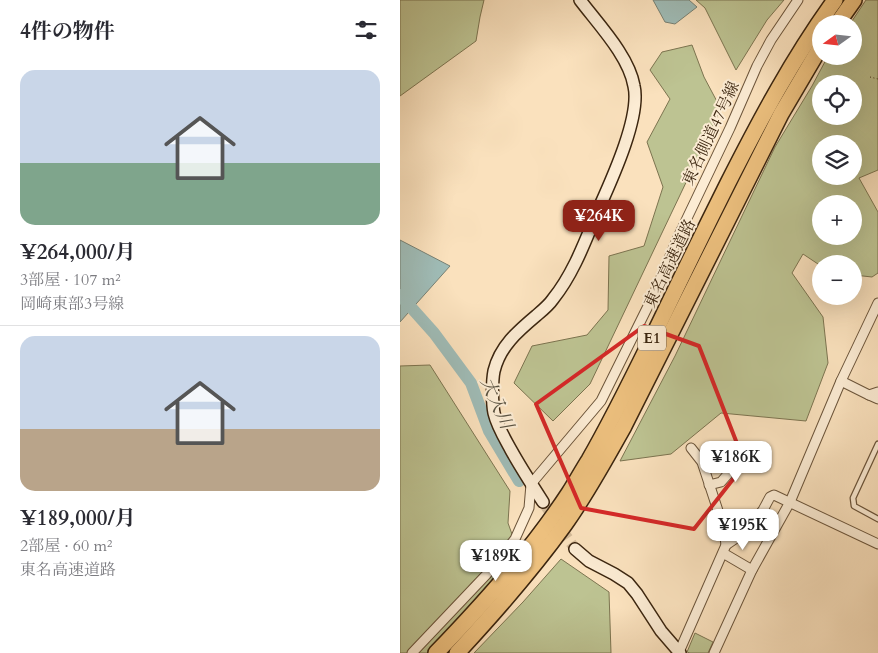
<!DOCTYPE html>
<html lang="ja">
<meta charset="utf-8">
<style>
body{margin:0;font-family:Cardo,"Noto Serif JP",serif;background:#f2f2f3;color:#2b2b33;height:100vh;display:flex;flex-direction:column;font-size:19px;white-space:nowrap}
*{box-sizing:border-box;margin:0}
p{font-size:16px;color:#7c7c81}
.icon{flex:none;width:28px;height:28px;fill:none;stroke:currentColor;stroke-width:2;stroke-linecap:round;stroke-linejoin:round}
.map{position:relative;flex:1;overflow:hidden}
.panel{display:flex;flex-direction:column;background:#fff;width:400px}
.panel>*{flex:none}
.needle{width:32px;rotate:255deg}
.controls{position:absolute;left:412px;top:15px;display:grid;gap:10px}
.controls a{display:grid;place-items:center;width:50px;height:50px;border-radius:50%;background:#fff;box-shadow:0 5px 20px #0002;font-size:25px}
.price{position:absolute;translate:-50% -42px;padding:0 11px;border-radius:10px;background:#fff;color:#222;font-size:16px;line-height:32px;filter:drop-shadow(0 1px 2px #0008)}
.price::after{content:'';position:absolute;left:50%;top:30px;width:15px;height:11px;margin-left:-8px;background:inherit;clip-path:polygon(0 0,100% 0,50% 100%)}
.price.selected{background:#8f2418;color:#fff}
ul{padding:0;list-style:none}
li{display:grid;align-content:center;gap:10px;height:265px;padding:0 20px}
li+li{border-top:1px solid #e1e1e2}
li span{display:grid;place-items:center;height:155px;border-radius:15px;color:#555}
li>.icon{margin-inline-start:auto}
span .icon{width:90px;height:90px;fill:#fffc;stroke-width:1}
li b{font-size:21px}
h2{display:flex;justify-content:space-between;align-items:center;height:60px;padding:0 20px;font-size:21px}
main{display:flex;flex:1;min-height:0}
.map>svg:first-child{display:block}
</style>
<main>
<section class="panel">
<h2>4件の物件<svg class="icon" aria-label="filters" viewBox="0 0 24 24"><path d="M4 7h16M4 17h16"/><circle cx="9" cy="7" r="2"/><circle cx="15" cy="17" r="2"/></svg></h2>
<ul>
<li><span style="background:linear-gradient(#c9d6e8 60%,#7fa58c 0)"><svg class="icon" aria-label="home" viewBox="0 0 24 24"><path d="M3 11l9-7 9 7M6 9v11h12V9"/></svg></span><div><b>¥264,000/月</b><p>3部屋 · 107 m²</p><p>岡崎東部3号線</p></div></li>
<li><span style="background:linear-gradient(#c9d6e8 60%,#b9a48a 0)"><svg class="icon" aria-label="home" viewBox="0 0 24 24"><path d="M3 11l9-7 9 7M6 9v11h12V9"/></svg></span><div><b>¥189,000/月</b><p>2部屋 · 60 m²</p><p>東名高速道路</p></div></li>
</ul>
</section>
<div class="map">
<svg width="478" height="653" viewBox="0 0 478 653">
<rect width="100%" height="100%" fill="#fae1bd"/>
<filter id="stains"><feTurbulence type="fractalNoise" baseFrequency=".004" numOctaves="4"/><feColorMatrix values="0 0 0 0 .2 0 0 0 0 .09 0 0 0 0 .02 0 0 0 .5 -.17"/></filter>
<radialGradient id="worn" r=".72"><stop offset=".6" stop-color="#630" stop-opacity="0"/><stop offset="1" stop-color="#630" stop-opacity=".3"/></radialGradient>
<g fill="#bdc392" stroke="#7c7450" fill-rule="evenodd">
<path d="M0,0h84l-4,17 -4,24 -76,55z"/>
<path d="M296,0h88l-17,20 -31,50 -31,-62z"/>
<path d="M466,0h12v170l-19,8 19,34v61l-6,4 -18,-2v-11h-33v2l-18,-12 -11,19 31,44 5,46 -22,58 -85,-8 -50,41 -51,7 55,-105 100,-209 37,-61 16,-30h26v-32h-4zM421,84h33v32h-33zM421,144h33v32h-33zM421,204h33v32h-33z"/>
<path d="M292,45l12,32 17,32 -131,275 -37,37 -39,-38 18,-37 55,-11 21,-25 1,-54 35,-10 19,-59 -16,-45 23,-43 -20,-29 12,-18z"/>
<path d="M30,365l80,126 -2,32 10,28 -91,102h-27v-287z"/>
<path d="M161,559l48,33 2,61h-137l49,-51z"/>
<path d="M295,633l18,9 -5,11h-18l-3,-1z"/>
</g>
<g fill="#9fbcb7" stroke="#778074">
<path d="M253,0h36l8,7 -22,17 -10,-2z"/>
<path d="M0,240l50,26 -50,56z"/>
</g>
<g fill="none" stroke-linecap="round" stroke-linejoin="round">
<path stroke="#9fbcb7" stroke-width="12" d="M0,295l34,38 37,50 18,48 30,50"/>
<path stroke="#d4bb9a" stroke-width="11" stroke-dasharray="11 5.5" stroke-linecap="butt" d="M143,502l32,47"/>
<g stroke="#6b543a" stroke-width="7">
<path id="lane" d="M478,444l-25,54 1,8 24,13"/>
</g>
<g stroke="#6b543a" stroke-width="11">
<g id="street">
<path d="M441,381l28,14"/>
<path d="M478,392l-9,3 9,4"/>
<path d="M309,485l12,-3 7,-8 -2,-8 8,-15"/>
<path d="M326,545l19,-13 18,-22 7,-13 4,-2 104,49"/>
<path d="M323,553l29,17"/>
<path d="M279,652l47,-107 -2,-16 -22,-67 -11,-14"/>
<path d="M12,653l74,-78 29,-36 14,-31 2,-24 70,-83 53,-107 25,-59 51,-107 27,-62 14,-26 27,-40"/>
<path d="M314,653l38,-83 38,-68 51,-121 37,-78"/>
</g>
</g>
<g stroke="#3b250f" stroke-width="14">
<g id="secondary">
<path d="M143,502c-11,-17 -22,-34 -32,-52 -6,-11 -14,-24 -17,-37 -2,-10 -2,-32 0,-42 6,-25 24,-40 43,-56 6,-5 12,-10 16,-16 21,-26 33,-60 46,-91 13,-29 42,-92 35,-122 -5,-30 -36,-62 -54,-86"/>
<path d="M175,549l14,12 25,13 14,9 9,11 24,37 19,22"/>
</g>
</g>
<g stroke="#3b250f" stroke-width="18">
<g id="highway">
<path d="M437,24l17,-24"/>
<path d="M36,653c48,-50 95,-102 133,-160 7,-11 13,-22 20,-33 26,-45 48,-91 71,-138 22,-46 45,-93 68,-139 32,-63 65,-125 107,-183"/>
<path d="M57,653c38,-41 75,-83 108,-129 22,-31 40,-64 59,-98l157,-312 40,-68"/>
</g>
</g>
<path stroke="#3b250f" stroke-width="1" stroke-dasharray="1 2.5" stroke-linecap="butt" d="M470,77l8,2"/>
<use href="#lane" stroke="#fcecd4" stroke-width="4.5"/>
<use href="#street" stroke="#fcecd4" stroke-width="9"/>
<use href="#secondary" stroke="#fcecd4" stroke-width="11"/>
<use href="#highway" stroke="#edc07e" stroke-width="15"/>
</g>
<path fill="none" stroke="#d62828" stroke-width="4" stroke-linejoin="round" d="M244,326l55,20 46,118 -51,65 -113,-21 -45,-104z"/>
<g text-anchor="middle" stroke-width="4" stroke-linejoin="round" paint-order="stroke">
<rect fill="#fcecd4" stroke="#75614a" stroke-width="1" x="238" y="325.5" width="28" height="25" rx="4"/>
<g font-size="15" font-weight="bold" fill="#3b250f">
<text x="252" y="343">E1</text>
</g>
<g font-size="16" fill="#3b250f" stroke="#fcecd4">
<text transform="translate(310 133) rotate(-65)" y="6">東名側道47号線</text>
<text transform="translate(269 263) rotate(-64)" y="6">東名高速道路</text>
</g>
<g font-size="18" font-style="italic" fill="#595241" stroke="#fcecd4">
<text transform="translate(97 403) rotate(66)" y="6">大入川</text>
</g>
</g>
<rect width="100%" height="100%" filter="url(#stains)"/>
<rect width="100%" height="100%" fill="url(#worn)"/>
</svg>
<div class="controls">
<a><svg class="needle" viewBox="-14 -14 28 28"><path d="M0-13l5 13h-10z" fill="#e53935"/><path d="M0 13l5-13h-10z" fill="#7c7c81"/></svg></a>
<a><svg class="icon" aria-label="locate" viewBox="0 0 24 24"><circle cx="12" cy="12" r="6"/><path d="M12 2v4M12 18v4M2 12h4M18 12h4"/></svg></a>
<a><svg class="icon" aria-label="layers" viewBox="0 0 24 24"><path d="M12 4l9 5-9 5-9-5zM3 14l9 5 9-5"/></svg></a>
<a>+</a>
<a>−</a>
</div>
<b class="price selected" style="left:199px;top:242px">¥264K</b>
<b class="price" style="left:336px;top:483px">¥186K</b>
<b class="price" style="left:343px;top:551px">¥195K</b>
<b class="price" style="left:96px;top:582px">¥189K</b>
</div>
</main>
